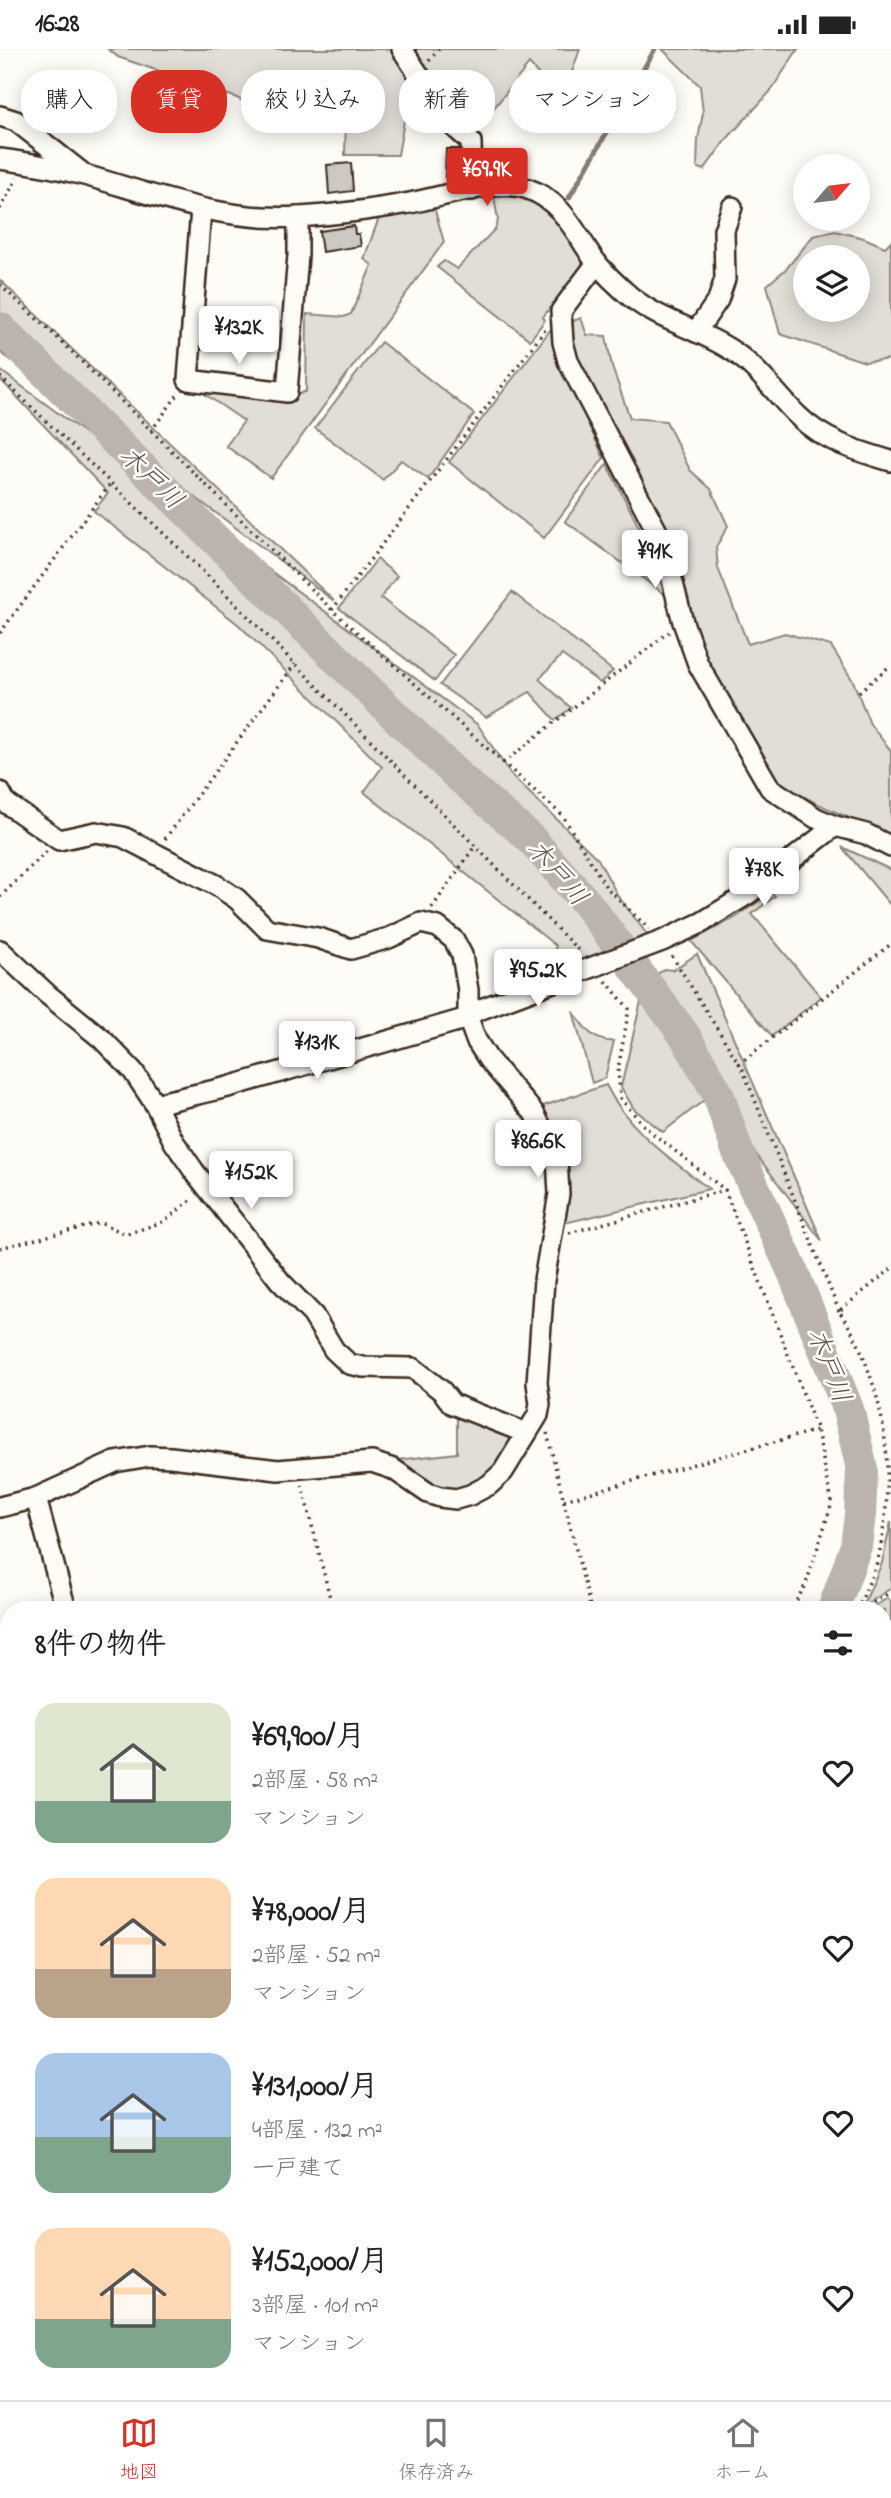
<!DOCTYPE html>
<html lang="ja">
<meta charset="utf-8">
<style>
body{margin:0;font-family:"Indie Flower","Klee One",sans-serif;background:#f6f6f6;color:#222;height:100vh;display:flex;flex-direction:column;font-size:26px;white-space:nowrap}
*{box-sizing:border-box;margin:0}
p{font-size:23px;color:#767676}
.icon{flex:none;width:38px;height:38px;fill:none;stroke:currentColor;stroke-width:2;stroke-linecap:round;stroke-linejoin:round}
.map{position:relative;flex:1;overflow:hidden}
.drawer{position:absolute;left:0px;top:1552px;width:892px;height:800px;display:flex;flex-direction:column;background:#fff;border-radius:28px 28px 0 0;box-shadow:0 4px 18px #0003}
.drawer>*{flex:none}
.guide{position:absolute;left:21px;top:21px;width:850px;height:63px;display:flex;gap:14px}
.needle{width:46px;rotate:62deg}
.fabs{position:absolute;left:793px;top:105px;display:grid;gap:14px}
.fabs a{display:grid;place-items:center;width:77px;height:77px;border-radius:50%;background:#fff;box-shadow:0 4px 18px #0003;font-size:35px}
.price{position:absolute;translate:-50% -60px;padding:0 16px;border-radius:7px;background:#fff;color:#222;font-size:23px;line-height:46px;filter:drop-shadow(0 2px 4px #0008)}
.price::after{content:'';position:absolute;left:50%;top:42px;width:21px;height:16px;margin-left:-10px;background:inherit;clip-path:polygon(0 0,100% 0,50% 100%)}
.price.active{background:#d93025;color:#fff}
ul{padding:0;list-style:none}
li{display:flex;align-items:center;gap:21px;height:175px;padding:0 35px}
li span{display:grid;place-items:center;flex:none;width:196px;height:140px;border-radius:21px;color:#555}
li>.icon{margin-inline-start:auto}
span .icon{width:84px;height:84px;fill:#fffc;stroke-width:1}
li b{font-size:30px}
h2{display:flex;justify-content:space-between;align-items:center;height:84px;padding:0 35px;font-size:30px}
.pill{padding:0 24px;border-radius:28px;background:#fff;box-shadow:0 4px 18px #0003;font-size:24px;line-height:63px}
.pill.active{background:#d93025;color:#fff}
.status{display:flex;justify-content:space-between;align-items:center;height:49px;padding:0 35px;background:#fff;direction:ltr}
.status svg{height:19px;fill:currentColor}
.dock{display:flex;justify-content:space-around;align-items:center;height:98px;border-top:2px solid #e0e0e0;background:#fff;font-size:19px;color:#767676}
.dock a{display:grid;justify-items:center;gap:4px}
.dock .active{color:#d93025}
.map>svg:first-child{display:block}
</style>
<div class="status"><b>16:28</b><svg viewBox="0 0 49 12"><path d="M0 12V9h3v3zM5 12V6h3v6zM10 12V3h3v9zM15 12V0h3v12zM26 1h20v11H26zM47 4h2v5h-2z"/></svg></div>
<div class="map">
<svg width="891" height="2351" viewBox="0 0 891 2351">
<rect width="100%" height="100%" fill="#fdfcf7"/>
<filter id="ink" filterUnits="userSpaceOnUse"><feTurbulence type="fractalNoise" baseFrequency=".0143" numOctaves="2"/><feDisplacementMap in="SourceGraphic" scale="14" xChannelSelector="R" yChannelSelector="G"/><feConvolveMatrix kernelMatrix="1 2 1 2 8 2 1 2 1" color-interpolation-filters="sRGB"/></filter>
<g filter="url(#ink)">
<g fill="#e1ded7" stroke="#8e847a" stroke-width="2" fill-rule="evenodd">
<path d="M108,0h290l42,68 -36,4 -6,34h-53l2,-84 -46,11 -10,47 -54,-31 -119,-41z"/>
<path d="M408,0h172l-18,51 -33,-36 -36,45 -9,-8 -31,20z"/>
<path d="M662,0h136l-28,43 -45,49 -21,29 -7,-3 1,-28 5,-26 -3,-27z"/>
<path d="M521,145l21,11 41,50 -1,12 -39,50 2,3 -15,20 -93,-73 7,-6 13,8 38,-40 3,-9 -4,-23z"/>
<path d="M434,158l10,35 -173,236 -45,-32 18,-25 -54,-37 101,14 15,-7 1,-77 37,3 7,-3 21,-49 -8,-6 16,-44z"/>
<path d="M835,182l29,7 21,9 6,-6v118l-26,3 -85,-28 -13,-49 20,-17 26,-32zM805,208h53v53h-53z"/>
<path d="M0,231l334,321 -334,-249z"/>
<path d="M581,269l6,17 19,1 6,31 18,51 36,3 24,49 21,19 17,37 -12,21 2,21 30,76 37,-11 46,13 22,35 17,43 21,27v84c-28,-12 -104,-40 -119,-62l-68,-108 -15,-42 -10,-56 -17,-45 -87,-166 -6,-23 4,-12z"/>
<path d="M554,276l8,41 42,92 -60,80 -95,-76z"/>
<path d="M381,293l93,72 -46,65 -27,-19 -18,20 -68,-52z"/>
<path d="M0,321l478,355 33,50 87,84 20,37 31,41 -103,34 10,-25 -192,-154 18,-25 -143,-142 -145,-114 14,-18 -108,-114z"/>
<path d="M607,415l44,87 16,45 -102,-75z"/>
<path d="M377,510l20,17 -16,22 73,57 -19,26 -96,-73z"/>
<path d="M512,543l101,79 -13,12 -38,-28 -23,24 32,29 -16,12 -25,-28 -44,25 -46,-32z"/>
<path d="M842,798l49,23v36z"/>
<path d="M771,844l4,3 -23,18 69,83 -49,39 -81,-95 44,-23z"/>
<path d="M697,905l125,287 -111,-146 -48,37 -29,-23 -13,-22 24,-103 19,-15 9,1z"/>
<path d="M573,962c10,15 20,32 41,30l-9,37 -13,5z"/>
<path d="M606,1036c22,45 65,74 103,104l-153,36 6,-30 -25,-87z"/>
<path d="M457,1363l59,25 -29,44 -41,14 -57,-34 68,-8z"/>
<path d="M891,1473v66l-29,20 20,-45z"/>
<path d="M888,1549l3,4v90l-7,-9v-73h-16z"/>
</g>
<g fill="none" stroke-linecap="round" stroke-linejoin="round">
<path stroke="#887d74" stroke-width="5" d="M569,149l86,-149"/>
<g stroke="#bbb4ad" stroke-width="32">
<path d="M0,279l386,379 71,68 73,63 58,67 97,131 33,58 19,56 56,122 55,137 14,60 -2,46 -4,31 -23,64"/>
<path d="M0,1764l9,-2"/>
<path d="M884,1865l7,9"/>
</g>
</g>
<g fill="#cdc8c2" stroke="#3b2a1e" stroke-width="2">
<path d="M446,100h13v29l-14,-1z"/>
<path d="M351,114l2,28 -24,3 -2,-29z"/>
<path d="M354,177l1,8h4l2,12 -39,6 -3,-21z"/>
</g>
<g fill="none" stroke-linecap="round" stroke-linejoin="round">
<g stroke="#3b2a1e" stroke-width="24">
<g id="minor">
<path d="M402,0l49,75 20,18 1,48"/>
<path d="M0,67l16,5 65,51"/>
<path d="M0,110c30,4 59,9 88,17 70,20 136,46 211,41 34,-2 70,-7 105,-13 33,-5 93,-27 124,-15 36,12 49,48 70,76 8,9 17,18 26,26 33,31 74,36 110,61 25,17 42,42 63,63 26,26 60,36 94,46"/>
<path d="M201,160l-13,171 99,12 11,-137v-38"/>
<path d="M597,214l-36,48 2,31 5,19 94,180 21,81 15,42 72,124 46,30 19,8 31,8 25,13"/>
<path d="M696,283l22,-32 7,-21 -1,-49 8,-23"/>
<path d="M0,743l6,11 53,37 37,-8 27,5 93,48 21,14 30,30 51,9 33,11 38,-11 32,-15 17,4 16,13 8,15 6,35v28l8,22 12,19 46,54 23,45 2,36 -15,86 -7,103 3,21 -2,11 -35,57 -14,13 -19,10 -14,4 -16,-2 -12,-4 -35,-24 -21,-7 -94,8 -107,-13 -21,-1 -35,6 -79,36 -36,9"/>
<path d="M0,901l47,44 55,45 31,32 22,33 19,38 20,29 86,110 33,34 21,35 15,14 14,3 50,1 29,23 10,13 74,29"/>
<path d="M468,965l194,-73 39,-18 47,-29 87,-68"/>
<path d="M155,1055l73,-17 240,-69"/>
<path d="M36,1449l30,112"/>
<path d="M0,1857h9"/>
<path d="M0,1920h9"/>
<path d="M256,2351l3,-8"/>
</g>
</g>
<g stroke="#3b2a1e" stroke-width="3.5" stroke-dasharray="2 5" stroke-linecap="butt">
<path d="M429,12l10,-12"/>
<path d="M0,160l17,-31"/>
<path d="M0,236l61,56 271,269 231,206 43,71 43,42"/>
<path d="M0,328l209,200 371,375"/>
<path d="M151,382l28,-38"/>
<path d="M332,561l213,-280"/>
<path d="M0,584l111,-150"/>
<path d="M859,643l32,-27"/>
<path d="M503,714l166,-131"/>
<path d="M165,790l130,-175"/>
<path d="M0,848l47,-46"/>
<path d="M432,859l43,-62"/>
<path d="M672,907l71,114 96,241"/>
<path d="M606,932l23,28 -11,60 2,29 26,30 79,62 92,240 15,73 -26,81 -15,26"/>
<path d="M739,1015l152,-120"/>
<path d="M569,1184l156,-43"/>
<path d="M0,1199l100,-25 27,11 36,-12 31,-24"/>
<path d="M547,1384l44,177"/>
<path d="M302,1436l31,125"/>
<path d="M564,1451l253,-70"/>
<path d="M858,1561c6,-17 14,-33 20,-51 13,-58 13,-118 -5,-175 -10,-30 -16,-47 -34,-73l52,-42"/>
<path d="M861,1561l30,-18"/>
<path d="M0,1732l9,-2"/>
<path d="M884,1792l7,8"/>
<path d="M0,1795l9,-1"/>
<path d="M884,1913l7,9"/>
<path d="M884,2197l7,-5"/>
<path d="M533,2343l2,8"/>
<path d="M813,2343l7,8"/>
<path d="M414,2351l2,-8"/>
<path d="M690,2351l10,-8"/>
</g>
<use href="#minor" stroke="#fdfcf7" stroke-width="19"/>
</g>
</g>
<g text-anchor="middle" stroke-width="5" stroke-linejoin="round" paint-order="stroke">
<g font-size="26" font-style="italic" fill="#615349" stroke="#fdfcf7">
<text transform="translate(152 428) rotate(44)" y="9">木戸川</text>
<text transform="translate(558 823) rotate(49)" y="9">木戸川</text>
<text transform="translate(830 1316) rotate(69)" y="9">木戸川</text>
</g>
</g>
</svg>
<div class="fabs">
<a><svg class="needle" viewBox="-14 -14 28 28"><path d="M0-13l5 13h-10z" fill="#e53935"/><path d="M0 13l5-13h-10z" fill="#767676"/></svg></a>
<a><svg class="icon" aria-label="layers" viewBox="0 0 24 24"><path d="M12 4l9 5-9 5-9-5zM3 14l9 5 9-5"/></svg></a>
</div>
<b class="price active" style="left:487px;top:159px">¥69.9K</b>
<b class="price" style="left:239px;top:317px">¥132K</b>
<b class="price" style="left:655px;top:541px">¥91K</b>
<b class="price" style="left:764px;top:859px">¥78K</b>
<b class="price" style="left:538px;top:960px">¥95.2K</b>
<b class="price" style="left:317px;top:1032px">¥131K</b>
<b class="price" style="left:538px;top:1131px">¥86.6K</b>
<b class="price" style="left:251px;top:1162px">¥152K</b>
<div class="guide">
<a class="pill">購入</a>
<a class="pill active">賃貸</a>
<a class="pill">絞り込み</a>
<a class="pill">新着</a>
<a class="pill">マンション</a>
</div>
<section class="drawer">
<h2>8件の物件<svg class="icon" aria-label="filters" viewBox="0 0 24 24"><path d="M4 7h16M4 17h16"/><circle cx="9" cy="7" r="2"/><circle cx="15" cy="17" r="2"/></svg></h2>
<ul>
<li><span style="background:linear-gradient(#dfe7d0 70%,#7fa58c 0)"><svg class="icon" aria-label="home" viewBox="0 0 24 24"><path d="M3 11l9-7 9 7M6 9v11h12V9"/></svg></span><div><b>¥69,900/月</b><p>2部屋 · 58 m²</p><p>マンション</p></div><svg class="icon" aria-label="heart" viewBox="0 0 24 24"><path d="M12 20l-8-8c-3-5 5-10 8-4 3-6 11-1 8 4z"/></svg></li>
<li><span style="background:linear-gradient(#ffd9b3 65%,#b9a48a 0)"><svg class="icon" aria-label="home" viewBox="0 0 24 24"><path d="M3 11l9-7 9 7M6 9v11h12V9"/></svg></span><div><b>¥78,000/月</b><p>2部屋 · 52 m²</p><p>マンション</p></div><svg class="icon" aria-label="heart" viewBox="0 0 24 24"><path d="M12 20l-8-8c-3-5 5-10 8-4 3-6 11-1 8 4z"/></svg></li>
<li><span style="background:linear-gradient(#a9c7e8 60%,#7fa58c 0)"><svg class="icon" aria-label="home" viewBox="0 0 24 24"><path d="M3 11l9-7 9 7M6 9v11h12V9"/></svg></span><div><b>¥131,000/月</b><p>4部屋 · 132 m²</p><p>一戸建て</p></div><svg class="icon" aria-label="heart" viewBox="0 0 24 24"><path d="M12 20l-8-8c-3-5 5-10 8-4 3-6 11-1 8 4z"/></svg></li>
<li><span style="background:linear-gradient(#ffd9b3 65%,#7fa58c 0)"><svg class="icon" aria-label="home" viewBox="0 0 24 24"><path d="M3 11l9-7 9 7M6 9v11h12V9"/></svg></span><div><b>¥152,000/月</b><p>3部屋 · 101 m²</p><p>マンション</p></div><svg class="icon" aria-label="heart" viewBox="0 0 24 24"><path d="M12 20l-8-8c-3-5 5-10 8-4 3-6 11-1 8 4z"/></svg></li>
</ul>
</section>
</div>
<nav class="dock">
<a class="active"><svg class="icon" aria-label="map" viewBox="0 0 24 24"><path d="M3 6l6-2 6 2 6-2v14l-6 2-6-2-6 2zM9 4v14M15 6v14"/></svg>地図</a>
<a><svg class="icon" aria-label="saved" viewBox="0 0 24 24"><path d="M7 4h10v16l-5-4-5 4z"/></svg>保存済み</a>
<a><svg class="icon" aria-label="home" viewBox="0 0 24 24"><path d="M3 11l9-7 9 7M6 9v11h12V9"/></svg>ホーム</a>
</nav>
